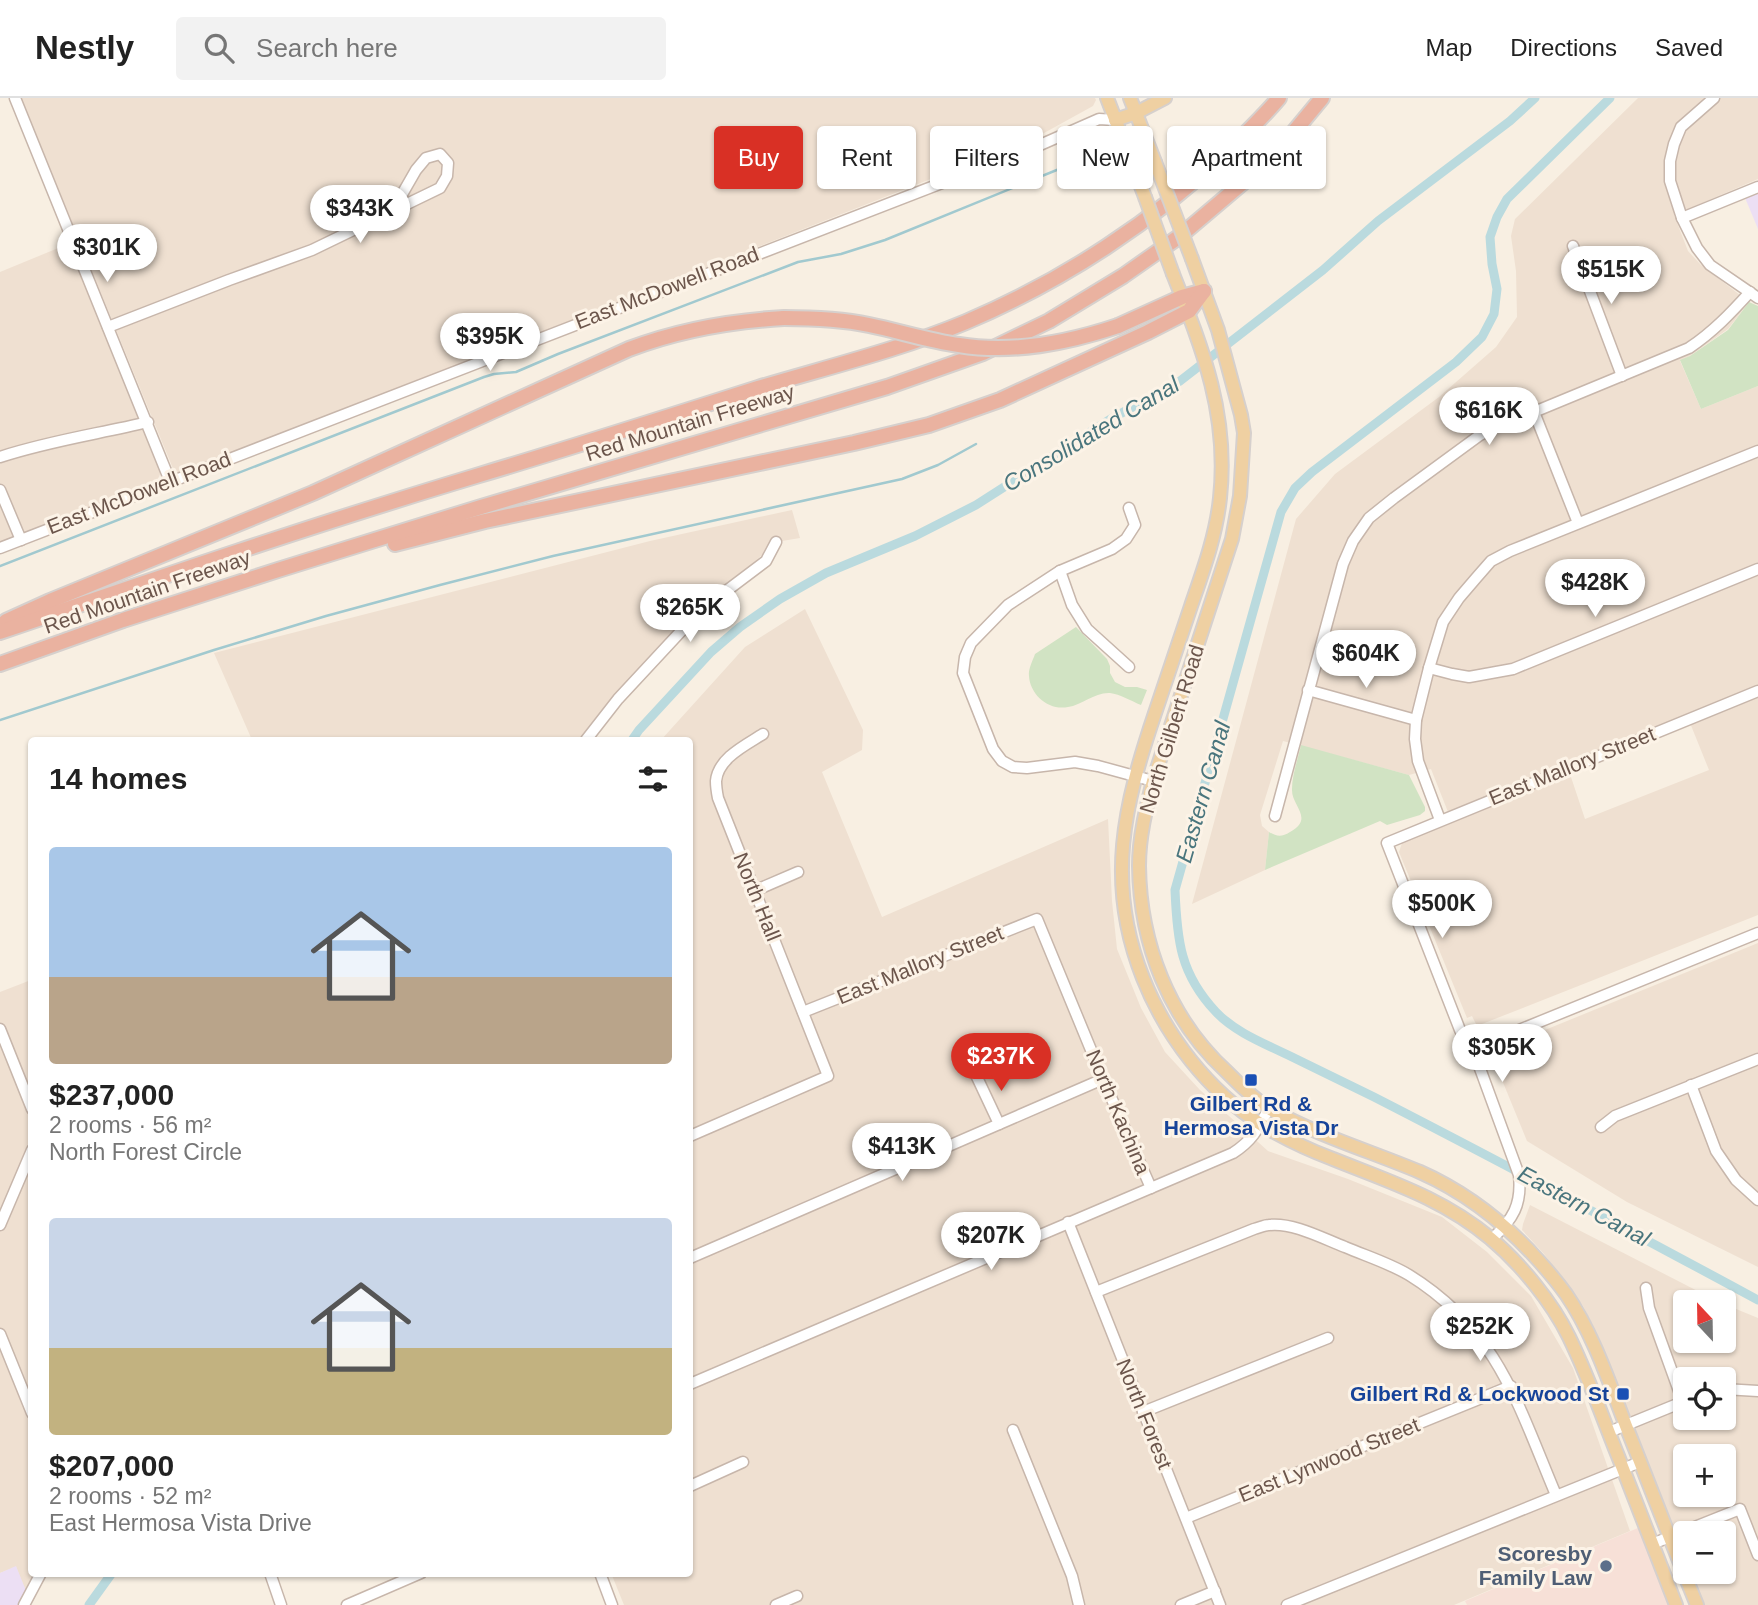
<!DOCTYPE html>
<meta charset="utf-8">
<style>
body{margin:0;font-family:Arial,sans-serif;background:#f2f2f2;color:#222;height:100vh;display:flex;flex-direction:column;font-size:26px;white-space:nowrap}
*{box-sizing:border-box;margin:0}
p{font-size:23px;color:#767676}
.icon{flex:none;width:38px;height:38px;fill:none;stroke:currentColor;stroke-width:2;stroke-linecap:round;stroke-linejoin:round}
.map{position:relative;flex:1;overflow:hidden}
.drawer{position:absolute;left:28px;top:639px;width:665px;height:840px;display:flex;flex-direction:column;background:#fff;border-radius:7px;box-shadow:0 2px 5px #0004}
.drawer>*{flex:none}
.guide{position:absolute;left:714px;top:28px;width:665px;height:63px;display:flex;gap:14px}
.needle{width:46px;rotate:338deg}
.fabs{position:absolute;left:1673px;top:1192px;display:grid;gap:14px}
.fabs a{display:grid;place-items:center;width:63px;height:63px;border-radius:7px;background:#fff;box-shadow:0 2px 5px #0004;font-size:35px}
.price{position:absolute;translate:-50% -60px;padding:0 16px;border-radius:24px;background:#fff;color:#222;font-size:23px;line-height:46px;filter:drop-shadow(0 2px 4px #0008)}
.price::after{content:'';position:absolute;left:50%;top:42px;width:21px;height:16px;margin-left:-10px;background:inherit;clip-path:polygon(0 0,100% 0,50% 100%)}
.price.on{background:#d93025;color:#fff}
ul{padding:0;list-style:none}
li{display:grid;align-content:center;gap:14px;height:371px;padding:0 21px}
li span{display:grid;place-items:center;height:217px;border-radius:7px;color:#555}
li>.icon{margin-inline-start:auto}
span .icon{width:126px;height:126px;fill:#fffc;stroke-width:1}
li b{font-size:30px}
h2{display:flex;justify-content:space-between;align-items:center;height:84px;padding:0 21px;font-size:30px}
.chip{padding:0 24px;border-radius:7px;background:#fff;box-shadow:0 2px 5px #0004;font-size:24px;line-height:63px}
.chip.on{background:#d93025;color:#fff}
header{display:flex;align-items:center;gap:42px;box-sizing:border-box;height:98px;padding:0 35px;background:#fff;border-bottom:2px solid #e0e0e0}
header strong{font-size:33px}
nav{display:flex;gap:38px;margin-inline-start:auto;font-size:24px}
.search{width:490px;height:63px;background:#f2f2f2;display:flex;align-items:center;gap:18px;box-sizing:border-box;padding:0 24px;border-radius:7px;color:#767676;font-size:26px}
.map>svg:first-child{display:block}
</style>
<header>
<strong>Nestly</strong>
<div class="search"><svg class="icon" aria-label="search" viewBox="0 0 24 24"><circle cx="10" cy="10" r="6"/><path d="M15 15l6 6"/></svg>Search here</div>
<nav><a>Map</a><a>Directions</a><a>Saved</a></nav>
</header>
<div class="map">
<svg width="1758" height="1507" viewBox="0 0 1758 1507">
<rect width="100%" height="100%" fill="#f8efe2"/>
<g fill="#efe0d1" fill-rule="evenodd">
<path d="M21,0h1074l1,2 -3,6 -58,32 -853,335 -8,-2z"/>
<path d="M1638,0h120v81l-84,36 14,36 13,14 48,37 -21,27 -38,27 -10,5 21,48 57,-23v529l-281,111 -5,-10 -5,2 -68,-166 3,-9 50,-21 -21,-53 -22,6 -126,-34 -23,74 2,11 7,6 -4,38 -73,34 104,-385 39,-45 104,-77 57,-50 21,-30 -1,-46 -5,-35 4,-17zM1690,625l19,47 -124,49 -15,-45z"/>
<path d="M68,146l93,228 -5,11 -156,61v-272z"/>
<path d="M792,412l8,28 -24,4 -67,62 -123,136h-334l-38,-87 436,-112z"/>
<path d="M805,511l58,121 -1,20 -40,22 60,145 226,-98 4,82 5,48 24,59 24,44 35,38 68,61 80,28 94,38 45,35 44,44 42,72 57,163 -176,74h-830l-13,-32h79v-833h-29l84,-93z"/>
<path d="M1758,845v324l-131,-65 -100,-61 -34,-83 3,-8z"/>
<path d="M31,882l1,593h9l-13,24 -12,-30 -16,6v-581z"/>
<path d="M1530,1107l189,97h-34v38h39v-36l34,14v287h-54l-14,-33h34v-39h-39v26l-70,-179 -19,-49 -13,-25 -39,-52 -22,-24 1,-6zM1685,1281h39v39h-39zM1685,1358h39v38h-39z"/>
</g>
<path fill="#f7e0d7" d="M1645,1427l31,80h-209l-2,-4z"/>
<g fill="#ecdff4">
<path d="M1758,89v42l-15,-36z"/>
<path d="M16,1468l11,27 -6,12h-21v-32z"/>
</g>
<g fill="#d1e3c3">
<path d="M1749,204l9,4v80l-57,23 -21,-49 10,-4 38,-26z"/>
<path d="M1076,529l31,32 3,7v7l5,9 10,5h12l10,3 -6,15c-10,-4 -21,-11 -31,-12 -15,-1 -28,12 -42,14 -19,4 -38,-12 -39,-31 -1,-7 4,-16 6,-22z"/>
<path d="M1301,647l108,30 16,32v4l-5,4 -33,10 -7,-4 -115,49 4,-38c8,5 13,5 21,0 25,-14 1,-26 2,-43 0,-14 6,-30 9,-44z"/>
</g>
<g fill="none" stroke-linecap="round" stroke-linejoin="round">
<g stroke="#a1c9cf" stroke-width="2.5">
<path d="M0,468l484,-189 10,-3 22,-2 42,-18 240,-92 43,-8 44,-14 206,-84"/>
<path d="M0,622l214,-70 112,-34 114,-31 113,-29 349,-77 36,-14 38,-21"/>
</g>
<g stroke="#badade" stroke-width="9">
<path d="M1610,0l-103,101 -10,18 -7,20 2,27 5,25 -3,25 -12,23 -26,25 -144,110 -17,16 -14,24 -106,378c2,50 5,84 41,122 19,20 47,31 72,43 29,14 57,28 86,42 129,66 256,134 384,203"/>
<path d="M632,642l7,-10 72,-78 29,-25 40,-28 46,-26 89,-37 61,-31 133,-85 71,-39 143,-111 55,-49 132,-100 25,-23"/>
<path d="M89,1507l23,-32"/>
</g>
<g stroke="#c7b6ab" stroke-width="13">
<g id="minor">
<path d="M15,0l155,383"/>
<path d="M1714,0l-33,29 -7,17 -4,17v20l12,37 15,30 13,17 48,33"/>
<path d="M1682,120l76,-31"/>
<path d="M1573,148l49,130"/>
<path d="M108,229l121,-47 83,-30 128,-62 7,-12 1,-13 -8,-9 -14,4 -10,12 -23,40"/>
<path d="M1534,314l44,111"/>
<path d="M0,359c48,-16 98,-23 148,-35"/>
<path d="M0,392l21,50"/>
<path d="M1129,410l6,17 -9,14 -14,10 -52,22 -52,34 -37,38 -6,14 -2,16 30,76 9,12 11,6 14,1 48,-6 23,4 55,15"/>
<path d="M0,450l1040,-403 59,-26 16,1"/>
<path d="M1060,473l12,34 15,24 42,38"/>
<path d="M1429,570l23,6 17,3 44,-8 245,-100"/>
<path d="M1308,592l108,30"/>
<path d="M586,642l32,-41 66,-71 25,-24 57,-43 10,-19"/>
<path d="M1275,718l68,-252 10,-23 16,-23 25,-20 86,-63 22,-12 32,-11 155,-64c24,-16 42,-35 61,-56"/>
<path d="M1440,722l-22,-59 -3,-22 1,-19 13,-52 14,-46 16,-24 18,-21 14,-16 19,-10 248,-100"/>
<path d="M754,793l44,-19"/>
<path d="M803,914l234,-93 66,160 48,109"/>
<path d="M0,931l32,80"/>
<path d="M1470,952l288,-117"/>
<path d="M976,977l23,49"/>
<path d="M1691,987l25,66 20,29 22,20"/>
<path d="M1601,1029l14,-11 143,-57"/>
<path d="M690,1038l138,-60 -110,-278c-1,-5 -2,-11 -2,-17 2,-23 30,-36 47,-47"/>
<path d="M1068,1124l152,383"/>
<path d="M0,1127l32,-75"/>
<path d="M1492,1141c21,-20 30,-34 27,-64l-41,-112 -18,-33 -73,-187 371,-152"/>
<path d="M690,1160l413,-179"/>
<path d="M1646,1190l3,20 34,94"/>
<path d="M1096,1194l158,-63c5,-1 10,-4 15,-4 24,-3 55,14 76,22 21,9 44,16 64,28 89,55 109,130 147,220"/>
<path d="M0,1236l32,79"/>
<path d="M690,1286l543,-231c20,-13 25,-24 36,-45"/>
<path d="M1724,1291l34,2"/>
<path d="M1143,1314l185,-74"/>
<path d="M1013,1332l59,146 7,29"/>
<path d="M1609,1334l76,-31"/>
<path d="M690,1388l53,-24"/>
<path d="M1186,1420l325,-132"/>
<path d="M1652,1446l88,-35 18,46"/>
<path d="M270,1475l11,32"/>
<path d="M600,1475l12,32"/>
<path d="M24,1507l17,-32"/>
<path d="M347,1507l74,-32"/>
<path d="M776,1507l21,-9"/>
<path d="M1181,1507l34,-14"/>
<path d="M1287,1507l353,-143"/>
</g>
</g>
<g stroke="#d6d0cd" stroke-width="16">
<g id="major">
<path d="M1107,0l38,99"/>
<path d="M1130,0l25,64"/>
<path d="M1115,22l21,-7 29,-15"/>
<path d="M1192,161l26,71 23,85 3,18 -4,63 -8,43 -79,242c-7,28 -14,56 -14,85 1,78 30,153 88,206 13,13 28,28 45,38 47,26 98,41 148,62 45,20 86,52 119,89 9,10 19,22 27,33 28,41 44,91 62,137 23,58 45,116 69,174"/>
<path d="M1173,176c30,76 56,141 47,224 -4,38 -17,73 -29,108 -12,36 -24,71 -36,107 -31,92 -50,170 -12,265 23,58 65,113 119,147 22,13 47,25 71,34 57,23 109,39 157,79 30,25 62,64 79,99 19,39 33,79 49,119 19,50 39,99 58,149"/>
</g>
</g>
<g stroke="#d6d0cd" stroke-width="18">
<g id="highway">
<path d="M1118,228l64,-29 22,-6"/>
<path d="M395,446l90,-23 369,-78 75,-18 71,-25 148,-68 41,-21 15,-20"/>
<path d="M6,523l44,-20 263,-108 316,-144c50,-19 101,-28 155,-31"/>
<path d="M0,534c158,-54 316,-108 476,-156 94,-28 188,-58 282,-88 70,-21 141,-38 208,-66 97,-41 188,-101 264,-173 17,-17 34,-33 49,-51"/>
<path d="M0,566l123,-44 155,-50 203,-63 406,-120 96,-34 66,-32 74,-45 57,-40 72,-61 31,-30 39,-47"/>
</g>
</g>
<use href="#minor" stroke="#fff" stroke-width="10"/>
<use href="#major" stroke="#efd0a2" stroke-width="12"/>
<use href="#highway" stroke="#eab2a0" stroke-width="14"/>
<g stroke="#d6d0cd" stroke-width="16" stroke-linecap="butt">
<g id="major-bridge">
<path d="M1155,64l37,97"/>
<path d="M1145,99l28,77"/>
</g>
</g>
<g stroke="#d6d0cd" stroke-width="18" stroke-linecap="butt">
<path id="highway-bridge" d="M784,220c28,0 57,1 85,7 30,6 60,16 90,20 54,9 108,-2 159,-19"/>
</g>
<use href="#major-bridge" stroke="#efd0a2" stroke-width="12"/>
<use href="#highway-bridge" stroke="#eab2a0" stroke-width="14"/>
</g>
<g fill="#1a4fb4" stroke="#fcf3e7" stroke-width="2.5">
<rect x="1244" y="975" width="14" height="14" rx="3.5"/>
<rect x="1616" y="1289" width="14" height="14" rx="3.5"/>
</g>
<circle fill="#5c6f8a" stroke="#fcf3e7" stroke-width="2.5" cx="1606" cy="1468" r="7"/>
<g text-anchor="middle" stroke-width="6" stroke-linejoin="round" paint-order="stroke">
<g font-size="21" fill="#6c564c" stroke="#fcf3e7">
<text transform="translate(667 190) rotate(-21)" y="7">East McDowell Road</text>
<text transform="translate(690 325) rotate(-17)" y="7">Red Mountain Freeway</text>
<text transform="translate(139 395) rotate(-21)" y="7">East McDowell Road</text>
<text transform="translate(147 494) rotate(-19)" y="7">Red Mountain Freeway</text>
<text transform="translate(1172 631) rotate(-73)" y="7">North Gilbert Road</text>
<text transform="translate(1572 668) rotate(-22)" y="7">East Mallory Street</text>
<text transform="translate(757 799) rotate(68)" y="7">North Hall</text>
<text transform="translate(920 867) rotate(-22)" y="7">East Mallory Street</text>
<text transform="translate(1118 1014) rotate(67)" y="7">North Kachina</text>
<text transform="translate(1144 1316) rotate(68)" y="7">North Forest</text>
<text transform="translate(1329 1362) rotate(-22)" y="7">East Lynwood Street</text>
</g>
<g font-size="21" font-weight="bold" fill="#164399" stroke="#fcf3e7">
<text x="1251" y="1013">Gilbert Rd &amp;<tspan x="1251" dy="24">Hermosa Vista Dr</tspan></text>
<text x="1609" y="1303" text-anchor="end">Gilbert Rd &amp; Lockwood St</text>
</g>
<g font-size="21" font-weight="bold" fill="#4e5e75" stroke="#fcf3e7" text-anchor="end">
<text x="1592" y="1463">Scoresby<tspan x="1592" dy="24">Family Law</tspan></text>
</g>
<g font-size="23" font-style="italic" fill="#49757d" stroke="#fcf3e7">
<text transform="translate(1091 336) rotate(-31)" y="8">Consolidated Canal</text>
<text transform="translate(1203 694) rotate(-74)" y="8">Eastern Canal</text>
<text transform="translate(1584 1108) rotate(28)" y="8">Eastern Canal</text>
</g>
</g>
</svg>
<div class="fabs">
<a><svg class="needle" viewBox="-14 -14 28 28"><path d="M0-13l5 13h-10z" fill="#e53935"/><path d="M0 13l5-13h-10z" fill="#767676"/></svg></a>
<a><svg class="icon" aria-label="locate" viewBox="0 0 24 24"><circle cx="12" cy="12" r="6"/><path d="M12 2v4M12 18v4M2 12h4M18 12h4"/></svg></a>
<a>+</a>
<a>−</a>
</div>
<b class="price" style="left:360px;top:147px">$343K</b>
<b class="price" style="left:107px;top:186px">$301K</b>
<b class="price" style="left:1611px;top:208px">$515K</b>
<b class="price" style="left:490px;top:275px">$395K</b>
<b class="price" style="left:1489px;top:349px">$616K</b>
<b class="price" style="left:1595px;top:521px">$428K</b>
<b class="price" style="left:690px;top:546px">$265K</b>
<b class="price" style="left:1366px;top:592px">$604K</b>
<b class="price" style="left:1442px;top:842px">$500K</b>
<b class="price" style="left:1502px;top:986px">$305K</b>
<b class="price on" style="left:1001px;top:995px">$237K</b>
<b class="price" style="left:902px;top:1085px">$413K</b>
<b class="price" style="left:991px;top:1174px">$207K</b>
<b class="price" style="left:1480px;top:1265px">$252K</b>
<div class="guide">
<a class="chip on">Buy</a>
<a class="chip">Rent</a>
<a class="chip">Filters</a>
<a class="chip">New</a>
<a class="chip">Apartment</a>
</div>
<section class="drawer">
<h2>14 homes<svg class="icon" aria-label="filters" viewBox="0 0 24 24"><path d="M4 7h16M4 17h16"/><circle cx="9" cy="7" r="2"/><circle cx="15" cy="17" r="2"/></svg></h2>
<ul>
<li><span style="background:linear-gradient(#a9c7e8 60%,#b9a48a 0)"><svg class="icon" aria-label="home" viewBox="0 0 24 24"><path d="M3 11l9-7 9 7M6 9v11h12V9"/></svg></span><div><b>$237,000</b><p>2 rooms · 56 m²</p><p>North Forest Circle</p></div></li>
<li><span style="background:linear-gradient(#c9d6e8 60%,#c2b280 0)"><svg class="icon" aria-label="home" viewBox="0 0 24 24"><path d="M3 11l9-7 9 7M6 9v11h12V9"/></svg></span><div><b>$207,000</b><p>2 rooms · 52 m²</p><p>East Hermosa Vista Drive</p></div></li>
</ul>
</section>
</div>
